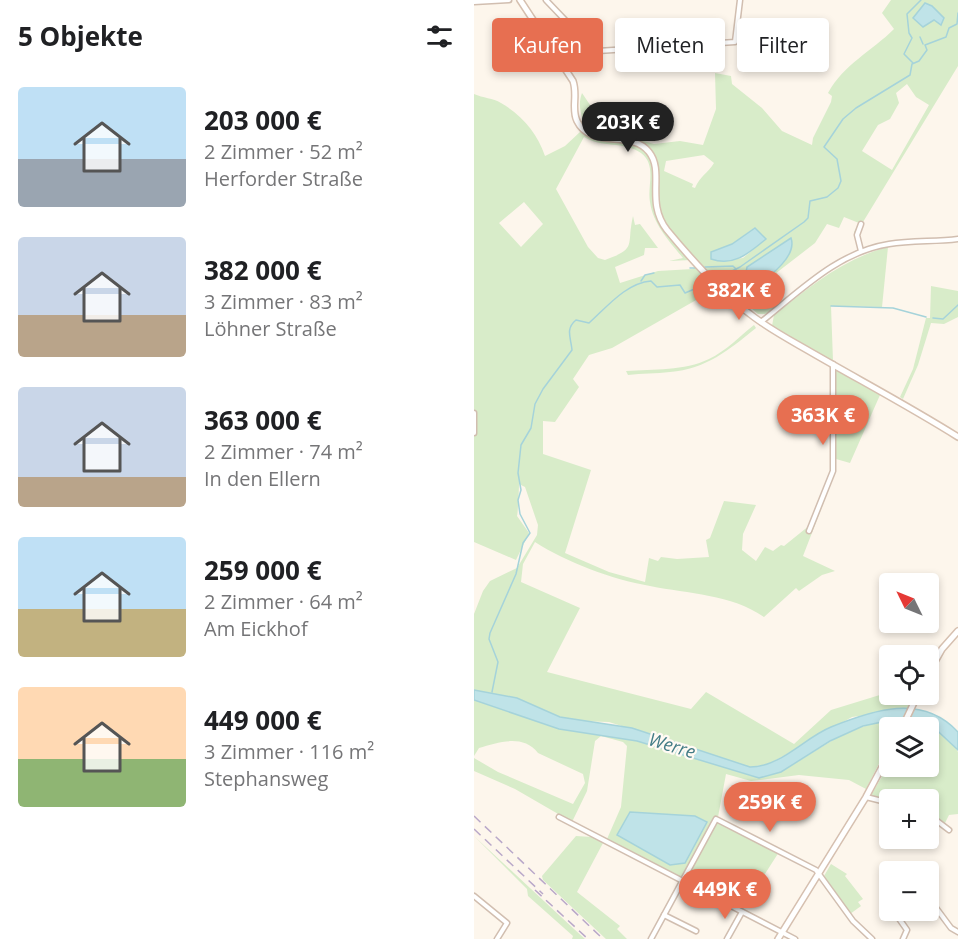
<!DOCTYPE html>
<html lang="de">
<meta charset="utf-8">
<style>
body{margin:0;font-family:"Open Sans",sans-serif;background:#f2f2f2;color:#202124;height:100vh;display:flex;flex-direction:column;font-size:22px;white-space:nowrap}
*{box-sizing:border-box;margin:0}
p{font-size:20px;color:#757577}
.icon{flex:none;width:33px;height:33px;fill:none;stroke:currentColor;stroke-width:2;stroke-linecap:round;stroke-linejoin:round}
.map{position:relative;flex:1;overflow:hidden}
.drawer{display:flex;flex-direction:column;background:#fff;width:474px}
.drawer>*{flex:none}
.guide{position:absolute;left:18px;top:18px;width:375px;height:54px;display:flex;gap:12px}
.needle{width:39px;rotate:313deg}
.controls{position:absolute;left:405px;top:573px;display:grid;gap:12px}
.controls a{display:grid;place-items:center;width:60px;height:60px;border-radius:6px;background:#fff;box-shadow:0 3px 9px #0003;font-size:30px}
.price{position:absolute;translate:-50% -51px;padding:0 14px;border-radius:21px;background:#e76f51;color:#fff;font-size:20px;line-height:39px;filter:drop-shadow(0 2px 3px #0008)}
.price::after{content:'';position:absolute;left:50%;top:36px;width:18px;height:14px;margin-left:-9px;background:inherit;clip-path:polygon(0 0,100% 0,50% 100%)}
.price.on{background:#222;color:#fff}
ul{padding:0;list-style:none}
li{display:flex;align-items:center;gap:18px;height:150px;padding:0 18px}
li span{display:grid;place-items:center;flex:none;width:168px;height:120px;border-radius:6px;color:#555}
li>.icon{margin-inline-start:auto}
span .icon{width:72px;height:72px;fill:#fffc;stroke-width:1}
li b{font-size:26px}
h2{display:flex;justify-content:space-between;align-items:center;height:72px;padding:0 18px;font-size:26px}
.chip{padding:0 21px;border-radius:6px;background:#fff;box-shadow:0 3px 9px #0003;font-size:21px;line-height:54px}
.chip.on{background:#e76f51;color:#fff}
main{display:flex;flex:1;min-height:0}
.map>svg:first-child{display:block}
</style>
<main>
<section class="drawer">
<h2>5 Objekte<svg class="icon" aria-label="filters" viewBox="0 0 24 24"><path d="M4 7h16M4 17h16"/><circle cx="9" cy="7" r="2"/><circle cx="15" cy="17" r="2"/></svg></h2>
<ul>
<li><span style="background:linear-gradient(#bfe0f5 60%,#9aa5b1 0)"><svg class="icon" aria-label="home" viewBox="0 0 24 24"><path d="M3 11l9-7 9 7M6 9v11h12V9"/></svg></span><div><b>203 000 €</b><p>2 Zimmer · 52 m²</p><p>Herforder Straße</p></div></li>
<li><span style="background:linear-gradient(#c9d6e8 65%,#b9a48a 0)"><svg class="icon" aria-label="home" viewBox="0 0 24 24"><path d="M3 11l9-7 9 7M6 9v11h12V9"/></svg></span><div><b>382 000 €</b><p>3 Zimmer · 83 m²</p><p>Löhner Straße</p></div></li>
<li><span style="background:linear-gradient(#c9d6e8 75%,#b9a48a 0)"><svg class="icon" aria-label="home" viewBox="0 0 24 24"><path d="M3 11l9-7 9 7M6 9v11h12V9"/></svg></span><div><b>363 000 €</b><p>2 Zimmer · 74 m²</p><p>In den Ellern</p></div></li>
<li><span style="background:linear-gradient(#bfe0f5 60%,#c2b280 0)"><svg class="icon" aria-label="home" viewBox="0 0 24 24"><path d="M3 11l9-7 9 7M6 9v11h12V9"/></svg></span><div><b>259 000 €</b><p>2 Zimmer · 64 m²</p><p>Am Eickhof</p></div></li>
<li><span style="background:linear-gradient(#ffd9b3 60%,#8fb573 0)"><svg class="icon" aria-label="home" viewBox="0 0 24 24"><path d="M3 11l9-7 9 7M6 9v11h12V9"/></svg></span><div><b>449 000 €</b><p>3 Zimmer · 116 m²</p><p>Stephansweg</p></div></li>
</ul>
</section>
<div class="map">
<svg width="484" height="939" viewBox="0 0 484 939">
<rect width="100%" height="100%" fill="#fdf6ec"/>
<g fill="#d8ecc9" fill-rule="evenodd">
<path d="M417,0h67v66l-95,156 -5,13 4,11 -4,2 -4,-16 5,-9 -15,-6 -5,11 -12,-4 -12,19 -58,45 20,19 -12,7h-7l-39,-34 -6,2 24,28 -25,-19 -100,57 -23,7 -16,24 6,8 -24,35 -12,-1v33l48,16 -26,83 44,19 36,10 4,-24 9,3 3,-4 16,2 32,-2 -3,-17 4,-2 14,-37 32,4 -13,29 -1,16 14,11 9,-14 8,4 8,-6 3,1 26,-21 22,-52 -2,-98 6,-5 44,25 -30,68 -14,-4 -4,22 -29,75 32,15 -13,4 -23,16 -3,-3 -32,29c-33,-23 -75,-23 -114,-31 -39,-7 -82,-23 -115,-44l-12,22 -2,18 59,26 -33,64 144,37 15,-17 88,52 37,-34 52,-16 6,-6 1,6 24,2 -7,13 -55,8 -83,47 -19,3 -141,-45 -31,-1 -18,-4 -43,-19 -43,-8v-76l9,-23 7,-10 27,-13 20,-33 1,-10 -13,-38 -6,-3c0,4 -1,29 -2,32l12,17 -13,27 -42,-18v-448c9,4 19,4 27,9 22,13 36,30 44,53l20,-10 15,-14 4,2c4,-11 -9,-22 -2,-41l29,43 22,2 21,6 26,-3 23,4 13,-36 -1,-36 16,3 1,8 30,24 20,23 30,14 1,-7 18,-36 1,-6 -4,-3c16,-29 44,-42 66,-64l-12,-16zM433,84l9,13 13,8 -37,65 -30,-19 16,-26 12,-6 9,-16 -3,-10zM110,137c17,11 40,4 57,16 16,12 6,33 9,49 3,22 19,39 33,56l-14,3 22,-1 5,5 -3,4 -35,2 -38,12 -5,-16 29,-12 1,-7h13l-18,-24 -5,1 -2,-9c-7,30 5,32 -28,44l-7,-2 -10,-11 -32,-58zM230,155l10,8c-6,10 -14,13 -19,25l-3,-1 1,-3 -29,-13 2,-10zM50,202l19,22 -22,23 -22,-24zM280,228l12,11 -23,19 -23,3 -9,-9 21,-8z"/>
<path d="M414,247l-6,60 -51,-1 2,55 -61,-35 2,-11c36,-28 68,-56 114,-68z"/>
<path d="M457,286l27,5v26l-14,7 -13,-1 -13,42 -15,34 -3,-2 13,-28 13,-51h4z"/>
<path d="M280,325l2,3c-27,22 -50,41 -86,44 -14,2 -28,1 -42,3l-2,-4c28,-2 58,0 83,-12 17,-8 31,-23 45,-34z"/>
<path d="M0,700l85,29 78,12 122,37 22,-6 65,-40 38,-12 19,-1 -5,8 -8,1 -1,16 -23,45 -17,-9 -50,-5 -48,6 -25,-7 -8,43 -4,2 -32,59 -75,-39 14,-32 6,-61 -4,-4 -22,-6 -6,5 -8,50 -15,31 -57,-33 -41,-18v-13l24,14 75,32 12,-21 -2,-9 -45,-21c-15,-19 -39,-11 -59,-5l-5,8z"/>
<path d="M438,721c19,2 37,14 46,31v62l-9,1 -4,8 -16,-10 -1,-13h-38l-1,2 -20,-3 20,-35 1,2h38v-38l-20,-1z"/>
<path d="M244,821l61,31 -23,36 -25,-14 -14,24 -32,-18z"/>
<path d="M0,836l100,93 11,10h-13l1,-3 -45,-40 -1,-7z"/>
<path d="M102,836l16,1 11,6 -26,49 43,34 -3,3 10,10h-21l-63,-59 -1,-4z"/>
<path d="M357,864l16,10 -2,2 18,23 -5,3 3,4 -11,8 -26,-38z"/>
</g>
<g fill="#bfe3e8" stroke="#a5d3da" stroke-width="1.5">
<path d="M451,3l7,3 12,12 -3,7 -7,-5 -11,7 -10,-9z"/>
<path d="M281,228l11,11c-17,14 -32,28 -55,20v-7l21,-8z"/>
<path d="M317,238c6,17 -19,38 -33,44l-12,-10 1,-5z"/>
<path d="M0,690l43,8 43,19 72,11 118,39c31,0 54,-29 81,-40 42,-17 91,-34 127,5v18l-29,-27 -33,-4 -33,7 -33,15 -49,31 -22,6 -122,-37 -78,-12 -85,-29z"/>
<path d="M156,812l65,4 12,6 -22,41 -15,2 -53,-30z"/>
</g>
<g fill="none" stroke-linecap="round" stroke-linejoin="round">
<g stroke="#a5d3da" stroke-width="1.5">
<path d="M446,37l3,7"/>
<path d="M439,63l-9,-9 8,-16 -3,-5 -2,-19 14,-14"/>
<path d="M231,267l28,-1 3,3"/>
<path d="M216,268h8"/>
<path d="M244,278l22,-11 64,-45 4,-4 2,-17 17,-4 11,-9 3,-7 -4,-22 -13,-12 19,-28 13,-11 54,-33 2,-11 7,-3 8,-11 -2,-5 21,-8 3,-9 8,-4 1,-11"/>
<path d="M167,281l4,-6 9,-2"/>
<path d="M357,306l62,2 33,9"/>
<path d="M459,318l10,1 15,-14"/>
<path d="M18,692l6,-30 -9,-23 1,-6 26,-59 7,-31 7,-10 -10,-19 -2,-14 3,-10 -3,-17 3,-28 10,-17 4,-24 8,-15 29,-39c-1,-12 -7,-21 4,-30l13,3c18,-16 37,-40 62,-42l6,6 23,-2 5,8 26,-11"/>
</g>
<g stroke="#d1beb0" stroke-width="7">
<g id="street">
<path d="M72,0l42,44 10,7 137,-9 5,-42"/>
<path d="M0,2l35,-2"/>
<path d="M387,224l-4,11 4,16"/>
<path d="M287,322c39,-31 77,-70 128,-78 23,-4 46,-2 69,-5"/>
<path d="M0,413v20"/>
<path d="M335,531l24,-60v-107"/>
<path d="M392,797l24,6"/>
<path d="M454,814l21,16"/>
<path d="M85,817l236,122"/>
<path d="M416,895l-5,3 5,7"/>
<path d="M0,896l33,27 -10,16"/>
<path d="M454,897l23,31 7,4"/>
<path d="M419,910l14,20 -4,9"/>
<path d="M190,915l32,16"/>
<path d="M177,939l65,-120 100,51 37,51 19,18"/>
<path d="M253,939l15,-27"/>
</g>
</g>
<g stroke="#d6c0b0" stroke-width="8">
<g id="secondary">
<path d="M46,0l53,81c5,14 -2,28 4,40 14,29 54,8 72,31 16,20 -4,50 18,78 24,29 53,62 83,84 20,16 44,28 66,41 47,27 96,53 142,82"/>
<path d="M454,674l14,-25 16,-18"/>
<path d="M428,728l16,-34"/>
<path d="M304,939l88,-142 24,-45"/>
</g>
</g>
<use href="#street" stroke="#fff" stroke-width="4"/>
<use href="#secondary" stroke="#fff" stroke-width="5"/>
<g stroke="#b9a8c9" stroke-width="1.5" stroke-dasharray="9 6" stroke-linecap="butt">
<path d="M0,816l129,123"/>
<path d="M0,829l69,65"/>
<path d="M61,890l53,49"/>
</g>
</g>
<g text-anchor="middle" stroke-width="4.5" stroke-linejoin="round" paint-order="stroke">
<g font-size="18" font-style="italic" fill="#437c86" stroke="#fffaf3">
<text transform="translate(198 746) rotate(17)" y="6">Werre</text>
</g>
</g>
</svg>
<div class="controls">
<a><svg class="needle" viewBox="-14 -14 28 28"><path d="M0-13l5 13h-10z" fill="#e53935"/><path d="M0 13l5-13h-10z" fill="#757577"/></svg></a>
<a><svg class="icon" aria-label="locate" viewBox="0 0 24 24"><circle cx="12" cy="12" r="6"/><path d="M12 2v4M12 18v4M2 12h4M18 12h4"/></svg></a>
<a><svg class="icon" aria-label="layers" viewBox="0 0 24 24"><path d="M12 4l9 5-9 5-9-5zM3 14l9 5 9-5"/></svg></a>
<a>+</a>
<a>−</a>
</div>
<b class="price on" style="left:154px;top:153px">203K €</b>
<b class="price" style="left:265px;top:321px">382K €</b>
<b class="price" style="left:349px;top:446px">363K €</b>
<b class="price" style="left:296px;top:833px">259K €</b>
<b class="price" style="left:251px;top:920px">449K €</b>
<div class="guide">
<a class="chip on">Kaufen</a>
<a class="chip">Mieten</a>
<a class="chip">Filter</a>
</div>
</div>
</main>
